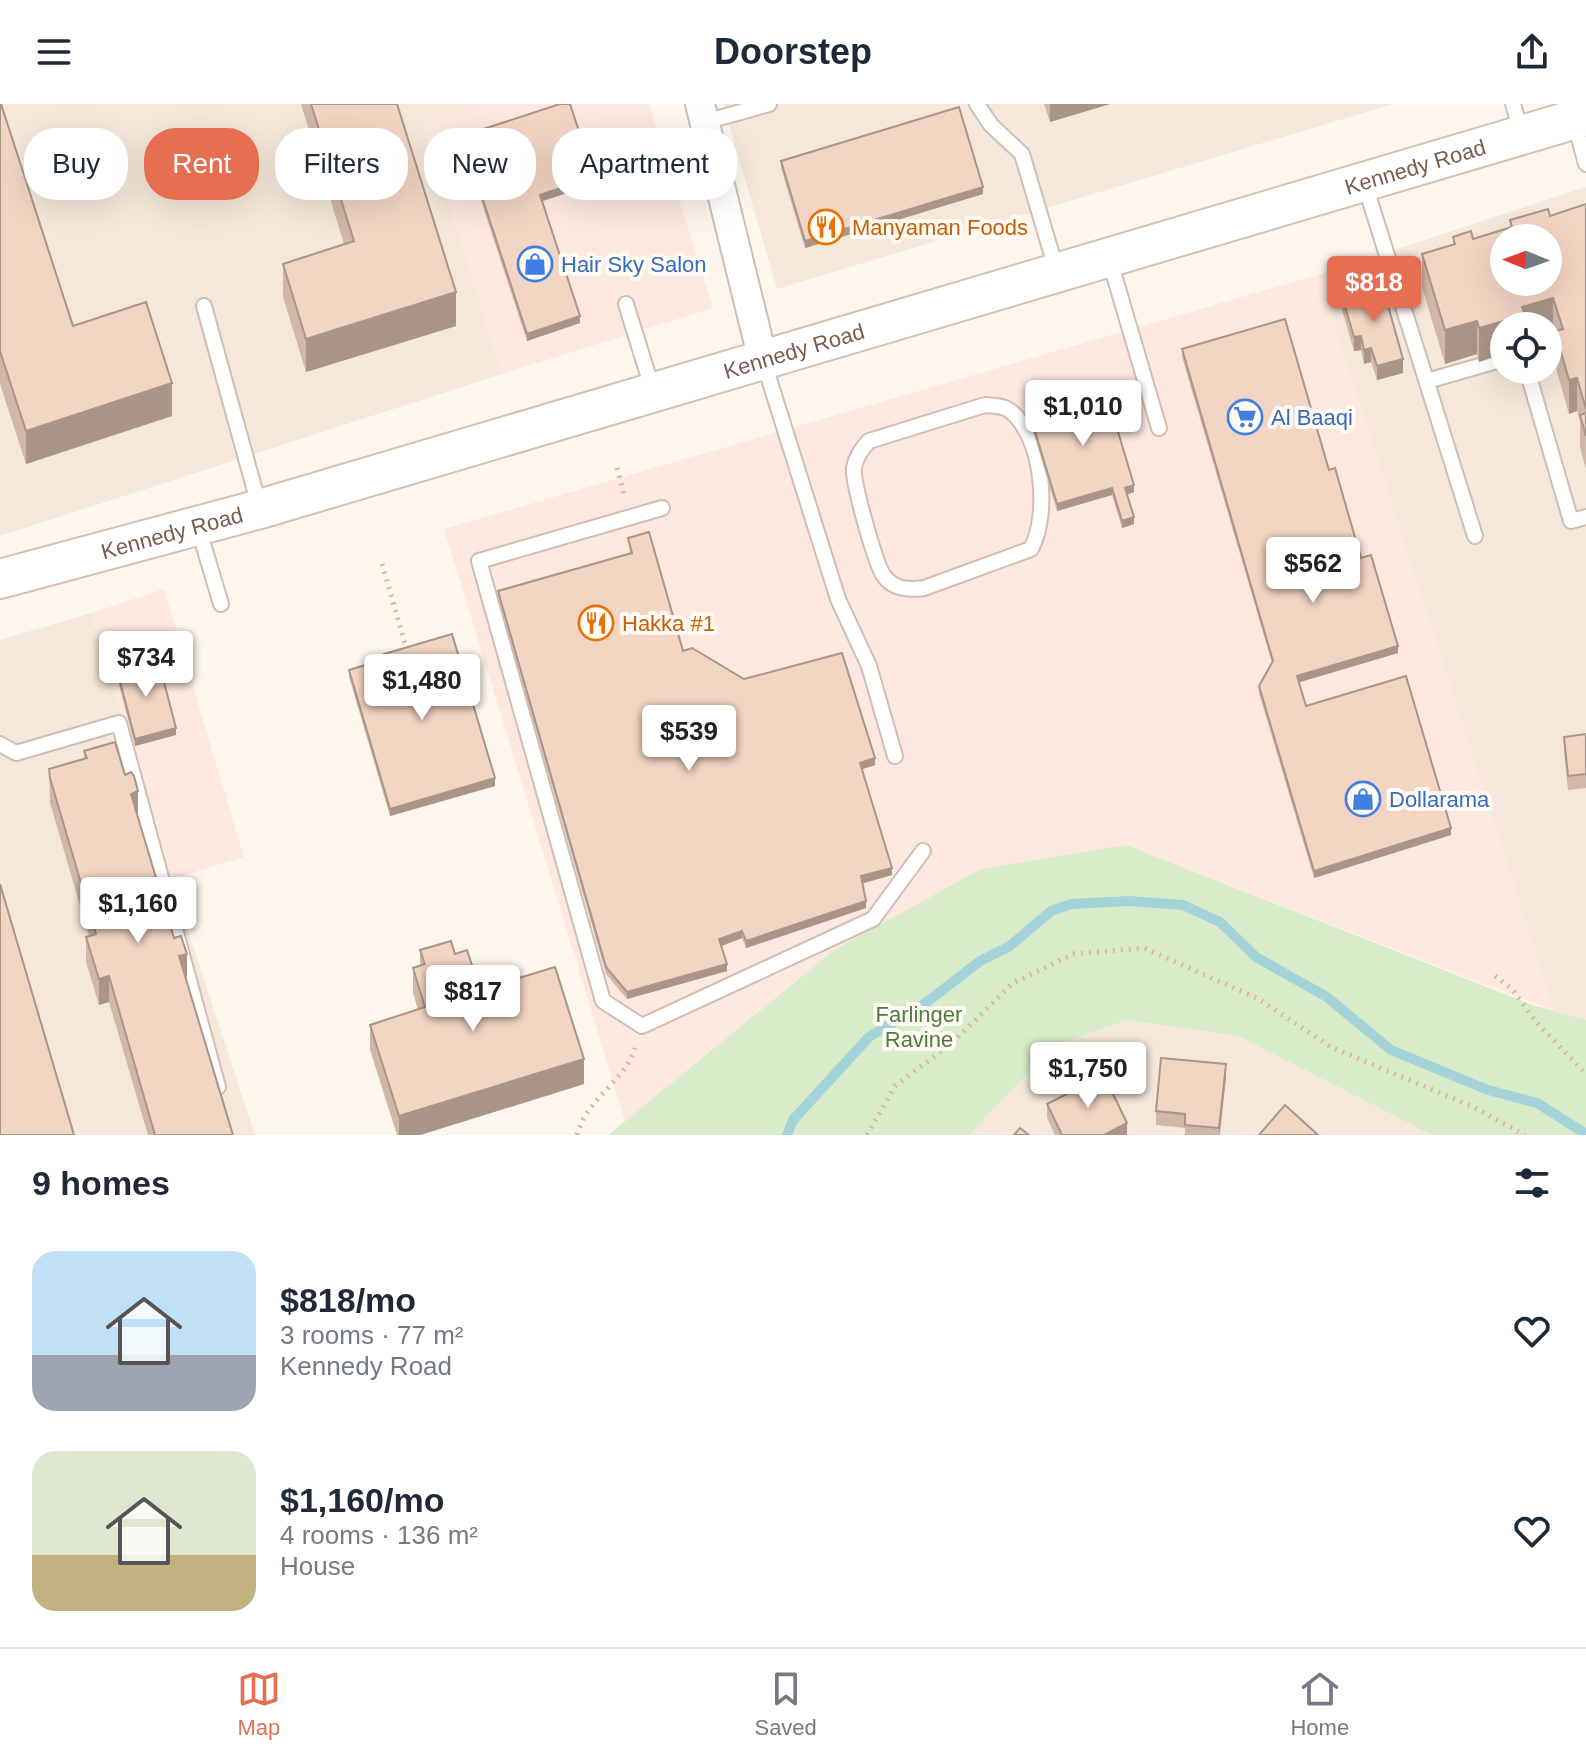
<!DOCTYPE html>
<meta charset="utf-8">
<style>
body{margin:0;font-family:Helvetica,sans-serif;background:#f2f2f3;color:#1f2937;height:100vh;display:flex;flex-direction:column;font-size:30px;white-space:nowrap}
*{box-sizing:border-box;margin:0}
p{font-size:26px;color:#747a83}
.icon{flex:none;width:44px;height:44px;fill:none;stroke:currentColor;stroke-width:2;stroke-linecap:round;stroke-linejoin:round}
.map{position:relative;height:1031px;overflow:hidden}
.panel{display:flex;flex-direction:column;background:#fff;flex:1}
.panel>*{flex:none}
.hud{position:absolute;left:24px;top:24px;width:800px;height:72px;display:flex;gap:16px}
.needle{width:52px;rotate:271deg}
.tools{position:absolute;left:1490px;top:120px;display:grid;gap:16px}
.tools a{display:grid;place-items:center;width:72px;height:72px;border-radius:50%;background:#fff;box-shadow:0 8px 32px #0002;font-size:40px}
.price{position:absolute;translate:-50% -68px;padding:0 18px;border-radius:8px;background:#fff;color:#222;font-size:26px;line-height:52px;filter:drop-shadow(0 2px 4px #0008)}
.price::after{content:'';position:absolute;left:50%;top:48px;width:24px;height:18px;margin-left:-12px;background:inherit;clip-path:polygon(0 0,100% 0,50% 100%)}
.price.selected{background:#e76f51;color:#fff}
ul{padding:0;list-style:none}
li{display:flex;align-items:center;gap:24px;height:200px;padding:0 32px}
li span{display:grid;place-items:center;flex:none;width:224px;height:160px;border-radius:24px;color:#555}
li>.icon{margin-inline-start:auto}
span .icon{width:96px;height:96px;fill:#fffc;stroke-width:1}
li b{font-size:34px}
h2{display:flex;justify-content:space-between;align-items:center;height:96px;padding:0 32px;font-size:34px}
.pill{padding:0 28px;border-radius:32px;background:#fff;box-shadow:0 8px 32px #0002;font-size:28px;line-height:72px}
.pill.selected{background:#e76f51;color:#fff}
header{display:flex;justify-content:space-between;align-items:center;height:104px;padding:0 32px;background:#fff;font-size:36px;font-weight:700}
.tab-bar{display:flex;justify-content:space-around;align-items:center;height:112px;border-top:2px solid #e0e1e3;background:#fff;font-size:22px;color:#747a83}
.tab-bar a{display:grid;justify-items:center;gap:4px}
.tab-bar .selected{color:#e76f51}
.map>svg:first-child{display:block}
</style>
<header><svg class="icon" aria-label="menu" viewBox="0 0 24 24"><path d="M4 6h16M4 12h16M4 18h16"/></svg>Doorstep<svg class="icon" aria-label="share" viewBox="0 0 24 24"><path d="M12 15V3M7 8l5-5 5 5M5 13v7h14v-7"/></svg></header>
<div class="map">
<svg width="1586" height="1031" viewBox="0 0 1586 1031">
<rect width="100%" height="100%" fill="#fdf6ec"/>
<g fill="#f5e8da" fill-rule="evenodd">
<path d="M0,0h483l-59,19 78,251 -502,162z"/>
<path d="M723,0h670l-616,185z"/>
<path d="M1586,83v833l-32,-9 -236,-736zM1504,134h44v44h-44zM1504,222h44v44h-44z"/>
<path d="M91,509l80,266 84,256h-255v-495z"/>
<path d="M1125,916l113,16 194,99h-463l85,-89z"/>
</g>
<g fill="#fde8e0">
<path d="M483,0h166l64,204 -211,66 -79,-252z"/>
<path d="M1318,171l236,736 -429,-166 -291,105 -209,171 -181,-592z"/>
<path d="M164,485l80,268 -73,22 -80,-266z"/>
</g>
<path fill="#d8ecc9" d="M1126,741l407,160 53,15v115h-154l-194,-99 -112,-16 -72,26 -85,89h-361l226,-185 147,-81z"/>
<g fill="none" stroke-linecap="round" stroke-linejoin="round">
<path stroke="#a5d3da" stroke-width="10" d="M787,1031l6,-15 76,-83 58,-35 53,-41 30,-15 41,-35 20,-7 58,-3 54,4 37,17 36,35 71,40 64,53 97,40 49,13 49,31"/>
<g stroke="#d1beb0" stroke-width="18">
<g id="lane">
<path d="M977,0l14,21 31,29 35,118"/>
<path d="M1513,0l9,31"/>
<path d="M1574,16l12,44"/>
<path d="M705,18l64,-18"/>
<path d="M1364,78l111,354"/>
<path d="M1109,154l50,170"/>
<path d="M626,200l27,87"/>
<path d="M204,202l56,203"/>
<path d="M764,259l74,236 31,67 26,90"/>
<path d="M1527,266l44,151 15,-4"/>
<path d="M1427,277l77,-22"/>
<path d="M985,301c8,1 17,0 24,5 34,25 41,104 22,139l-107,39c-14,2 -30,2 -40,-12 -8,-10 -32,-95 -30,-108 2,-11 7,-18 15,-27z"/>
<path d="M662,404l-183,53 124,440 39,25 231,-107 50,-68"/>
<path d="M198,423l23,77"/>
<path d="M0,640l16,9 103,-30 99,364"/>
</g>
</g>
<g stroke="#d1beb0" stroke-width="32">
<path id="street" d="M700,0l63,256"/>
</g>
<g stroke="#d6c0b0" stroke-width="42">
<g id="secondary">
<path id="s1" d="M0,475l260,-70 1326,-393"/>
</g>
</g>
<g stroke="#d9b8a5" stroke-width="5" stroke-dasharray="2 6" stroke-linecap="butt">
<path d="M617,364l7,26"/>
<path d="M382,460l25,86"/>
<path d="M1495,872l17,13 25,34 49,51"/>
<path d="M577,1031c10,-38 48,-53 58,-87"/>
<path d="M867,1031l28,-49 57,-43 61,-60 60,-29 71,-6 113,50 74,49 140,59 54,29"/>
</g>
<use href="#lane" stroke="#fff" stroke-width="14"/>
<use href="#street" stroke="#fff" stroke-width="28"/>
<use href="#secondary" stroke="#fff" stroke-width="38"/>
</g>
<g fill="#d1b7a8">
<path d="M0,0l73,222 99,90 -146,48 -26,-80z"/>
<path d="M301,0h96l59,222 -150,46 -23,-75v-33l61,-20z"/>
<path d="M1044,0h66l-60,18z"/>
<path d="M462,32l132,48 -52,17 38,122 -53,18 -65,-198z"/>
<path d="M781,57l202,33 -178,54 -24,-80z"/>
<path d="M1586,100v265l-6,-21v-27l-3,-10 -8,3 -14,-49v-27l-2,-7 -5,-5 -69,36 -2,-8 -32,10 -23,-77v-33l31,-9v-8l20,2 37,-11v-8l40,-4z"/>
<path d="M1342,192l61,77 -26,7 -6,-18 -7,2 -3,-14 -7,1 -12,-41z"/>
<path d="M1182,245l147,121 69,183 -99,29 7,24 145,129 -137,43 -55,-185v-7l13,-23 -90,-306z"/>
<path d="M1028,304l106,84 -7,3 7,29 -12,4 -10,-33 -55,16 -29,-96z"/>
<path d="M628,434l55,113 192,114 -13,4 30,106 -30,8 4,25 -120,40 -4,-10 -21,8 6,25 -100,28 -21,-25 -108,-376v-7l132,-38z"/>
<path d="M384,550l111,132 -105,30 -41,-139v-7l35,-10z"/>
<path d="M117,566l59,65 -41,11 -18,-69z"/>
<path d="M1586,630v54l-18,2 -4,-39v-14z"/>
<path d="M84,647l53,66 96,318h-85l-39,-133 -10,3 -13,-43v-25l3,-1 -39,-133 -1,-34 35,-10z"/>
<path d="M420,846l35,4 25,36 104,94 -164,51h-23l-27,-85v-25l48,-15 -5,-17v-25l7,-2z"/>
<path d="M1226,974l-6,57h-35v-7l-29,-3v-14z"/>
<path d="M1047,1000l80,31h-72l-8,-17z"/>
</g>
<g fill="#aa9588">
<path d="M1050,0h60l-60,18z"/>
<path d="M594,73v7l-54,18v-7z"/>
<path d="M983,83v7l-178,54v-7z"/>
<path d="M456,188v34l-150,46v-33z"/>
<path d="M1553,194v33l-5,2v-7h-44v28l-25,8v-34l43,-21z"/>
<path d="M580,212v7l-53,18v-7z"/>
<path d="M1477,217v33l-32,10v-34z"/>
<path d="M1361,232v14l-7,1v-14z"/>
<path d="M1371,244v14l-7,2v-14z"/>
<path d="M1403,255v14l-26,7v-14z"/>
<path d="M1577,274v33l-8,3v-34z"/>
<path d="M172,279v33l-146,48v-33z"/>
<path d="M1134,381v7l-9,3v-7z"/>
<path d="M1112,384v7l-55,16v-7z"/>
<path d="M1134,413v7l-12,4v-7z"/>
<path d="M1398,542v7l-101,30v-7z"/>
<path d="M176,624v7l-41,11v-7z"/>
<path d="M875,654v7l-15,5v-7z"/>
<path d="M495,674v8l-105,30v-7z"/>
<path d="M138,687v26l-7,-23z"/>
<path d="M1451,724v7l-137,43v-7z"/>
<path d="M892,764v7l-31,9v-8z"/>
<path d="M866,797v7l-120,40v-7z"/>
<path d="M742,827v7l-23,9v-8z"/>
<path d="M187,850v25l-8,-23z"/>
<path d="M727,860v7l-100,28v-7z"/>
<path d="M109,872v26l-10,3v-26z"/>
<path d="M584,955v25l-164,51h-21v-19z"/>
<path d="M1226,960v14l-7,57v-7z"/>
<path d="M1127,1019v12h-23z"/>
</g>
<g fill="#f3d5c3" stroke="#aa9588" stroke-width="2" fill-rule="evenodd">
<path d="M0,0h1l72,222 73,-24 26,81 -146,48 -26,-80z"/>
<path d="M311,0h86l59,188 -150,47 -23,-75 71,-23z"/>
<path d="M560,0h10l24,73 -54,18 40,121 -53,18 -65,-198z"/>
<path d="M959,3l24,80 -178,54 -24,-80z"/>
<path d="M1586,100v205l-9,-31 -8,2 -14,-49 8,-2 -10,-31 -31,9 3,8 -46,13 -2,-7 -32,9 -23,-76 33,-10 -2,-7 18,-6 2,8 39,-12 -2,-7 38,-11 2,7zM1504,134h44v44h-44z"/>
<path d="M1382,180l21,75 -26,7 -6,-18 -7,2 -3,-14 -7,1 -12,-41z"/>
<path d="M1285,215l44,151 6,-2 26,90 10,-3 27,91 -101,30 9,30 100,-30 45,152 -137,43 -55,-185 14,-25 -91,-312z"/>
<path d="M1104,281l30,100 -9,3 9,29 -12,4 -10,-33 -55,16 -29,-96z"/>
<path d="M1586,309v23l-6,-21z"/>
<path d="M649,428l34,119 9,-3 52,31 98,-26 33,105 -15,5 32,105 -31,8 5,25 -120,40 -4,-10 -23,8 8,25 -100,28 -21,-25 -108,-376 134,-38 -4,-15z"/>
<path d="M452,530l43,144 -105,31 -41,-139 36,-11 -1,-5z"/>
<path d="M158,555l18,69 -41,11 -18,-69z"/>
<path d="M1586,630v40l-18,2 -4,-39z"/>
<path d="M115,638l10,33 6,-3 3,4 4,15 -7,3 43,144 7,-2 6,18 -8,2 54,179h-78l-46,-159 -10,3 -13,-42 10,-3 -46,-156 -1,-9 38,-11 -3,-7z"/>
<path d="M0,780l74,251h-74z"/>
<path d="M451,837l4,13 12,-4 13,40 75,-23 29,92 -185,57 -29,-91 55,-18 -12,-39 12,-4 -5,-14z"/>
<path d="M1161,954l65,6 -7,64 -34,-3v-11l-29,-3z"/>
<path d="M1104,971l23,48 -23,12h-42l-15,-31z"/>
<path d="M1285,1001l33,30h-59z"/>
<path d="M1020,1024l9,7h-15z"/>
</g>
<defs>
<g id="restaurant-ring" transform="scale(1.8)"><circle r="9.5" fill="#fffaf3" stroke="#e8710a" stroke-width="1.5"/><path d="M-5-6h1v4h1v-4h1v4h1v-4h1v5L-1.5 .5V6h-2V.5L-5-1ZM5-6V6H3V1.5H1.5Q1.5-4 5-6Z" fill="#e8710a"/></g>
<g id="shop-ring" transform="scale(1.8)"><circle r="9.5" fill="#fffaf3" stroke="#3f7fe0" stroke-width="1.5"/><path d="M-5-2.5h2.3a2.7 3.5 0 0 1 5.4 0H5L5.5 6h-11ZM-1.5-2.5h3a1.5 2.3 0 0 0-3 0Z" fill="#3f7fe0"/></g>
<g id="supermarket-ring" transform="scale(1.8)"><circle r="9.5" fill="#fffaf3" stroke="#3f7fe0" stroke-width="1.5"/><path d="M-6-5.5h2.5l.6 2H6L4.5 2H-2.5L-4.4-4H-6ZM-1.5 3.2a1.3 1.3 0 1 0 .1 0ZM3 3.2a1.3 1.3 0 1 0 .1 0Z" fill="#3f7fe0"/></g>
</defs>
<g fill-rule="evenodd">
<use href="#restaurant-ring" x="826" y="123"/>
<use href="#shop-ring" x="535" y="160"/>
<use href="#supermarket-ring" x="1245" y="313"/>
<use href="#restaurant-ring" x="596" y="519"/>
<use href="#shop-ring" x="1363" y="695"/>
</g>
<g text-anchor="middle" stroke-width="8" stroke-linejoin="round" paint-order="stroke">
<g font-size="22" fill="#7a5c4d" stroke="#fffaf3">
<text dy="8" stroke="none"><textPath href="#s1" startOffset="1474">Kennedy Road</textPath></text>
<text dy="8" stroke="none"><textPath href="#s1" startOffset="826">Kennedy Road</textPath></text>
<text dy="8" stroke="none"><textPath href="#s1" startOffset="178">Kennedy Road</textPath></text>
</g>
<g font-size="22" fill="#c56008" stroke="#fffaf3" text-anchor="start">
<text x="852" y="131">Manyaman Foods</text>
<text x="622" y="527">Hakka #1</text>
</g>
<g font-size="22" fill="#366cbe" stroke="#fffaf3" text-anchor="start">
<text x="561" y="168">Hair Sky Salon</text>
<text x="1271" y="321">Al Baaqi</text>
<text x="1389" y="703">Dollarama</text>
</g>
<g font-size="22" fill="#537a41" stroke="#fffaf3">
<text x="919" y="918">Farlinger<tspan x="919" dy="25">Ravine</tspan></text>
</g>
</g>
</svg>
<div class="tools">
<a><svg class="needle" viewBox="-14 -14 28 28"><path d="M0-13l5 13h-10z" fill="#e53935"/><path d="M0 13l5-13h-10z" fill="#747a83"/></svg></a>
<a><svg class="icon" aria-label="locate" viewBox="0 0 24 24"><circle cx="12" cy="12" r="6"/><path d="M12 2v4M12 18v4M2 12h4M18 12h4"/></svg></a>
</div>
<b class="price selected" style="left:1374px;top:220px">$818</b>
<b class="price" style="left:1083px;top:344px">$1,010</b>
<b class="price" style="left:1313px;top:501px">$562</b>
<b class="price" style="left:146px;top:595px">$734</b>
<b class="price" style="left:422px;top:618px">$1,480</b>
<b class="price" style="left:689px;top:669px">$539</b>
<b class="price" style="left:138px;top:841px">$1,160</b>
<b class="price" style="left:473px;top:929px">$817</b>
<b class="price" style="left:1088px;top:1006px">$1,750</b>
<div class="hud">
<a class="pill">Buy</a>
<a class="pill selected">Rent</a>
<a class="pill">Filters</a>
<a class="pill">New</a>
<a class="pill">Apartment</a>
</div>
</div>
<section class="panel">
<h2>9 homes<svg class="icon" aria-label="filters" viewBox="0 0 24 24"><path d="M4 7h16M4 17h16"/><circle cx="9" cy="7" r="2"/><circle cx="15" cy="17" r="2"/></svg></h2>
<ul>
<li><span style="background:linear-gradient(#bfe0f5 65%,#9aa5b1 0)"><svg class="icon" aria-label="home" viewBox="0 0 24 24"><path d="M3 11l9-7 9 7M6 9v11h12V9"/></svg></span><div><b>$818/mo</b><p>3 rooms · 77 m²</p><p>Kennedy Road</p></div><svg class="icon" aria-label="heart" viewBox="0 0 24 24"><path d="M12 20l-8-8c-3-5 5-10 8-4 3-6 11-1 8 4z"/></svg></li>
<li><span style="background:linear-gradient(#dfe7d0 65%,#c2b280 0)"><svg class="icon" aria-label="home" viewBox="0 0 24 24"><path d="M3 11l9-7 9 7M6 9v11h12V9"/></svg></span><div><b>$1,160/mo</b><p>4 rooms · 136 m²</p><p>House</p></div><svg class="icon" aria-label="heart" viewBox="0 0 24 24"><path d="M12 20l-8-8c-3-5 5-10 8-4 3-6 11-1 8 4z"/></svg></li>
</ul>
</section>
<nav class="tab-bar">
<a class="selected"><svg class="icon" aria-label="map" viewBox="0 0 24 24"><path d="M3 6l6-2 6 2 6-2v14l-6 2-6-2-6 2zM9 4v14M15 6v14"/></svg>Map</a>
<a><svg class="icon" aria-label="saved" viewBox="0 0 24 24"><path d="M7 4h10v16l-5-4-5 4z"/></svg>Saved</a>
<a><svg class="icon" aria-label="home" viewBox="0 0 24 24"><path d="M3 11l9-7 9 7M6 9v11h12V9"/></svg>Home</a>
</nav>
